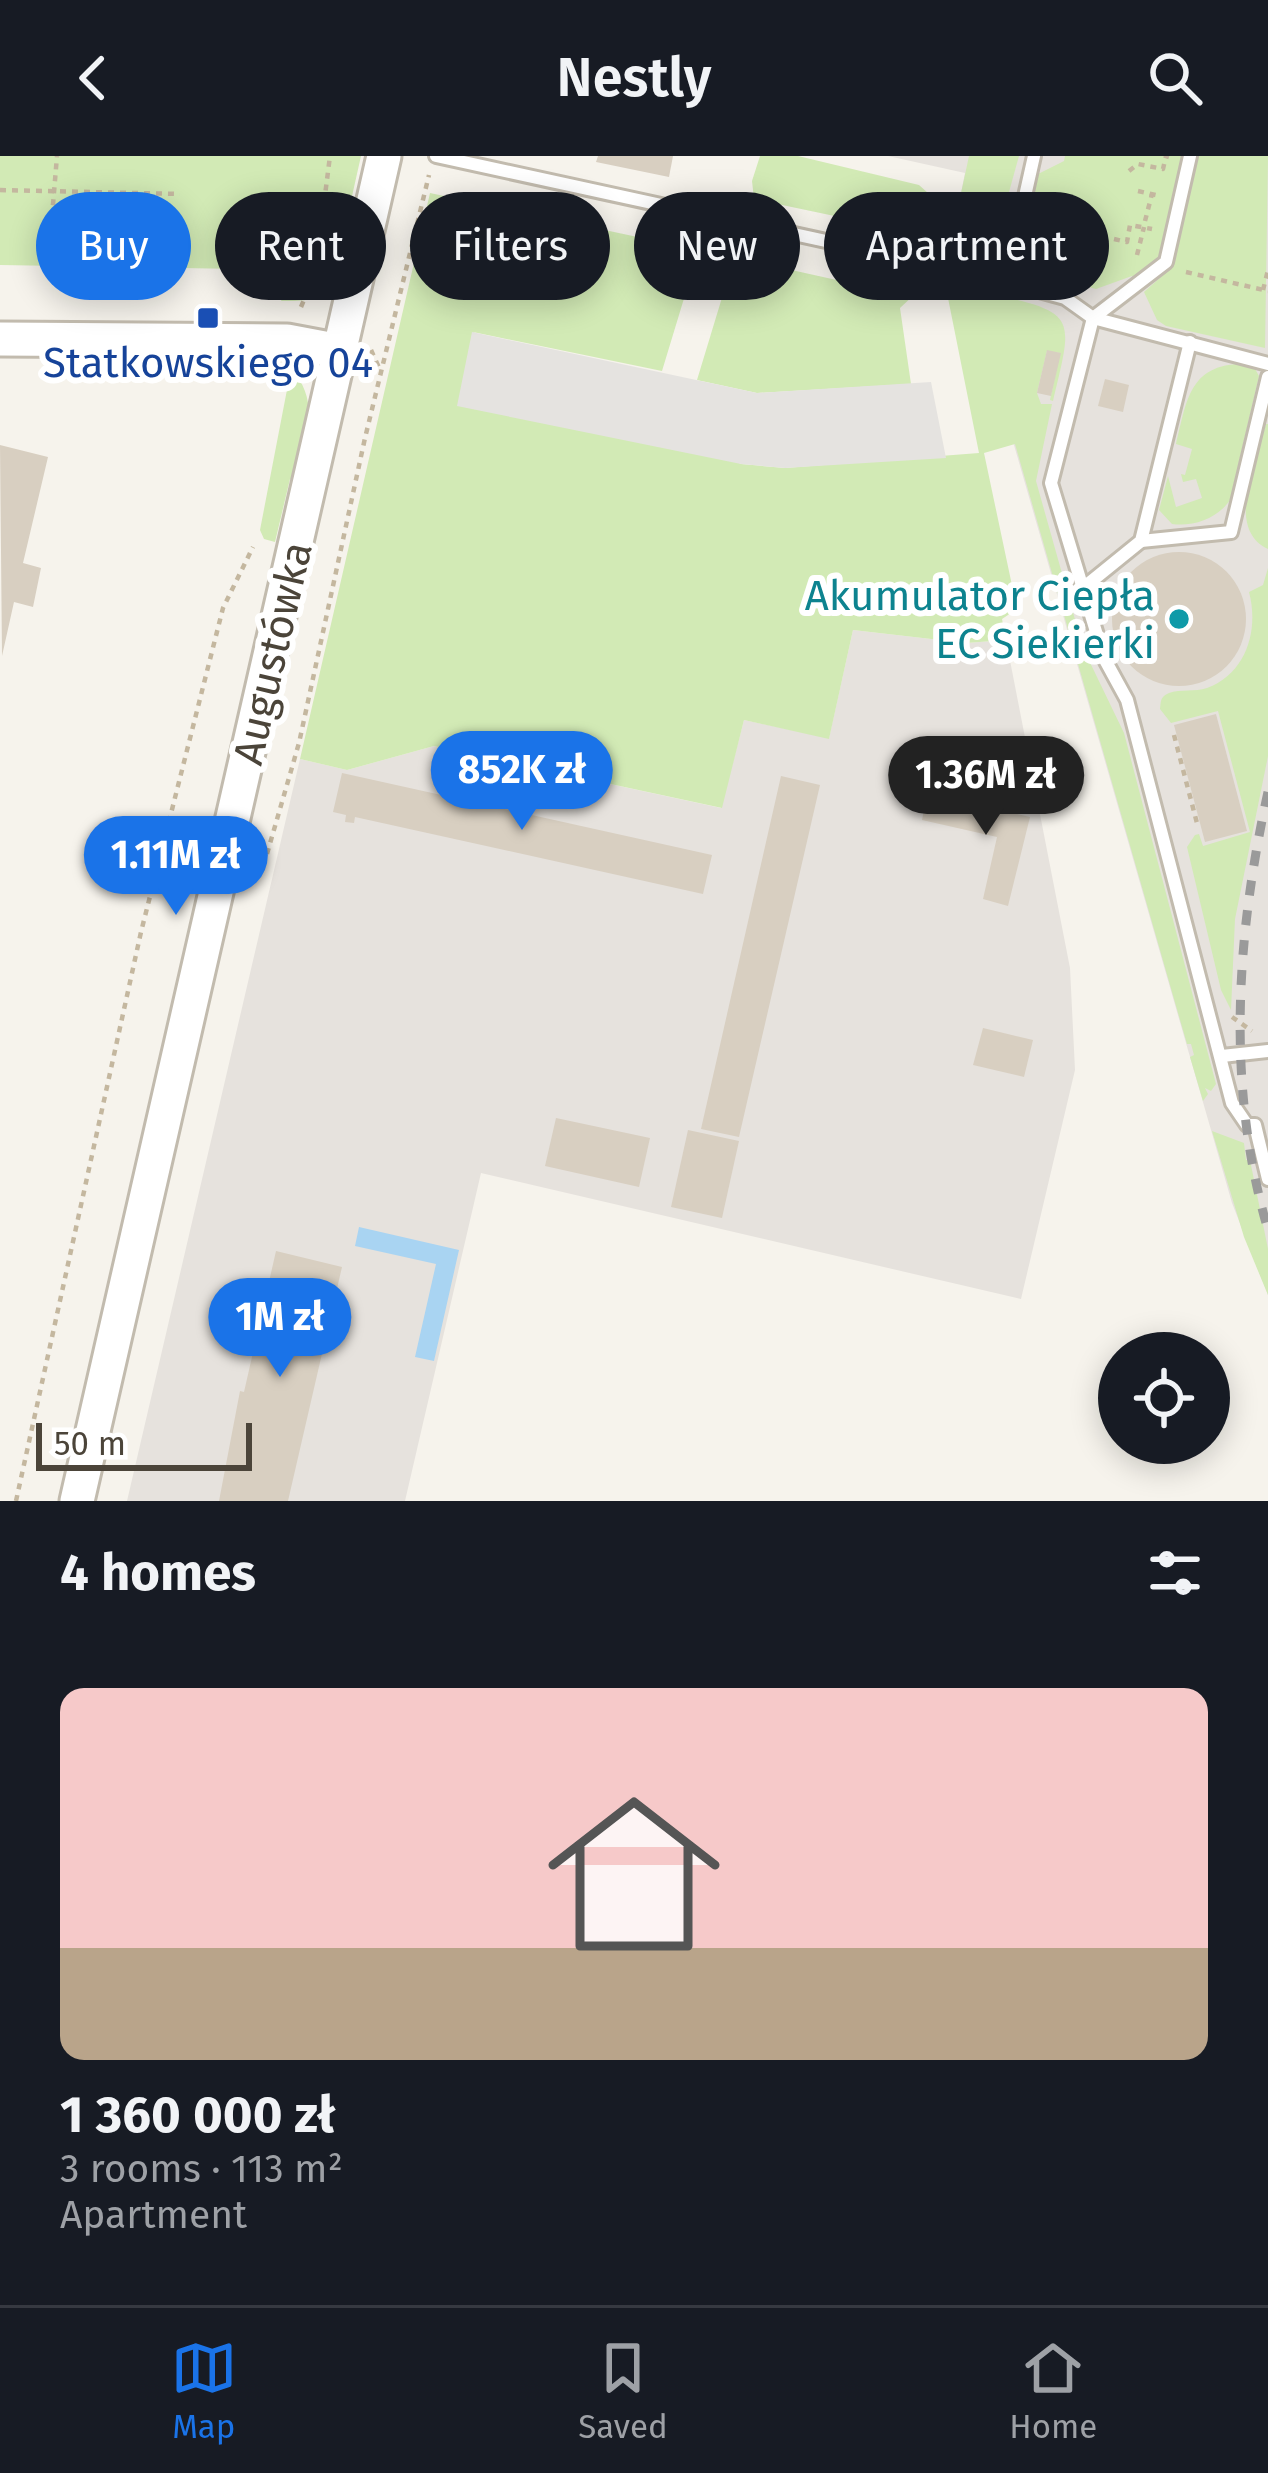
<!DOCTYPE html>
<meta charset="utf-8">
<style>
body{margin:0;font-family:"Fira Sans",sans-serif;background:#242831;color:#f1f3f6;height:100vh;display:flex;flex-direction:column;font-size:45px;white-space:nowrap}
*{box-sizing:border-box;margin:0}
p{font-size:39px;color:#9ea1a6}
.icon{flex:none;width:66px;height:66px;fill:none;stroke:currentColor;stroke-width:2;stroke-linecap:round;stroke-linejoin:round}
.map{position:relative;height:1345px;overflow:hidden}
.details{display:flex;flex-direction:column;background:#171b24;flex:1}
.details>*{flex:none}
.top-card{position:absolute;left:36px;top:36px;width:1197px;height:108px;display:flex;gap:24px}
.controls{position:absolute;left:1098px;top:1176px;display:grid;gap:24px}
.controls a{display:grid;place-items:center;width:132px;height:132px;border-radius:50%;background:#171b24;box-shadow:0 6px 30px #0003;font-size:60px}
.scale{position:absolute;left:36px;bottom:30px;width:216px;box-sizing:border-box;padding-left:12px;border:6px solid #4b4439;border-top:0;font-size:33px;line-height:42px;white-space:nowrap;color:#4b4439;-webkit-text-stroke:9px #fff;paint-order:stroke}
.price{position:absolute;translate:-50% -102px;padding:0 27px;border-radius:42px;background:#1a73e8;color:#fff;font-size:39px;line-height:78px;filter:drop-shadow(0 3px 6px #0008)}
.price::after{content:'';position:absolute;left:50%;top:72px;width:36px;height:27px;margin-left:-18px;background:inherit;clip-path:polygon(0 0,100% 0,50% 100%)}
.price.active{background:#222;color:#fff}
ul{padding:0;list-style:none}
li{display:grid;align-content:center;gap:24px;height:636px;padding:0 60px}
li span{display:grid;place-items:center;height:372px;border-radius:24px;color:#555}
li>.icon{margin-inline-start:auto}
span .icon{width:216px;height:216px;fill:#fffc;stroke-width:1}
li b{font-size:51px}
h2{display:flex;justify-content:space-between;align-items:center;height:144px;padding:0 60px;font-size:51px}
.chip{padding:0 42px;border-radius:54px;background:#171b24;box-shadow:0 6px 30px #0003;font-size:42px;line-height:108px}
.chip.active{background:#1a73e8;color:#fff}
header{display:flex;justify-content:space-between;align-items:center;height:156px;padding:0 60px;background:#171b24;font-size:54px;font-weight:600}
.tab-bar{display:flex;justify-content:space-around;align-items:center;height:168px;border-top:3px solid #363941;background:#171b24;font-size:33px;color:#9ea1a6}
.tab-bar a{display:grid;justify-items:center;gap:6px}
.tab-bar .active{color:#1a73e8}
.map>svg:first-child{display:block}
</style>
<header><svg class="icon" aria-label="back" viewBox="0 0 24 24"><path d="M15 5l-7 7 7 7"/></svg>Nestly<svg class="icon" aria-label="search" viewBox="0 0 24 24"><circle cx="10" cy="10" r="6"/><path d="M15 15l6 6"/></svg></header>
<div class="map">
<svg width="1268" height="1345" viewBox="0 0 1268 1345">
<rect width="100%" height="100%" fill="#f6f3ec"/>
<g fill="#e6e2dd">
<path d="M888,0h380v1139l-36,-92 -262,-911 6,-35 -14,-4 6,-38 -8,-17 5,-25z"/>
<path d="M853,474l113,13 40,-3 64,328 5,102 -54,229 -540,-126 -76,328h-278l173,-742 47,11 87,-24 287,62 23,-88 85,18z"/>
</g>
<g fill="#d2eab5">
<path d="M0,0h361l-28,125c-13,21 -29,20 -52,20l13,-31 -294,-5z"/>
<path d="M760,0h38l121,29 9,8 3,12 -18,5 -12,20 -147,-31 -2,-18z"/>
<path d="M969,0h50l-18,65 -37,-8 -4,-15z"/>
<path d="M1065,0h117l-22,100 -24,24 -4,-4 -36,13 -47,-12 -12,-7 -11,-15 -3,-17 15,-64 26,-13z"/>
<path d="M1196,0h72l-3,192 -99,-22 -9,-6 -13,-28 27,-24z"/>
<path d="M430,37l250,53 6,-19 7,3 6,19 -37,122 -189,-39 268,132 44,4 194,-15 -34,-170 33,8 -1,6 12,3 3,-6c86,19 81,23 61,107l-3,-1 10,-47 -13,-2 -10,42 4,11h11l-16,77 47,167 41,85 92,351 -5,7 -6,-3 3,6 -5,7 -13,-44 4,-2 -3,-11h-4l-7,-24 -165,-576 -31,9 33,156 -15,10 4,21 -40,3 -113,-13 -24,109 -85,-19 -22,88 -288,-62 -87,24 -47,-11z"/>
<path d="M746,94l33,7 -1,10 126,28 6,-20 4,3 2,15 -16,15 11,76 -154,9 -60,-13 37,-122z"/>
<path d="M1237,208l17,3 5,9 -29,124c-12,18 -36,27 -58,24l-13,-14 9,-34 8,31 26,-9 -6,-19 -13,3 -2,-8 4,1 7,-26 -16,-5c10,-39 12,-77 61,-80z"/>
<path d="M291,213c31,33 14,70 5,111l-6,-1 -15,63 -11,-3 -4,-9z"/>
<path d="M1266,268h2v125c-44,-20 -11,-91 -2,-125z"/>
<path d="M1268,412v188l-33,163 -4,91 -10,-20 -34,-143 8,-12 4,-1 4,12 47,-14 -32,-121 -47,12 -11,-14c1,-8 0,-12 9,-16 11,-4 26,-1 38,-5 40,-15 52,-59 42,-96l14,-7z"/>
<path d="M1212,975l32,12 2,17h4l18,89v46l-24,-58z"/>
</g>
<path fill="#e5e3e0" d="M472,176l285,61 174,-11 15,76 -161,10 -44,-4 -284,-58z"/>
<path fill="#a9d4f2" d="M359,1071l100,23 -25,111 -19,-4 21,-93 -81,-18z"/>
<g fill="#d8cfc1">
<path d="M598,0h75l-4,21 -73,-15z"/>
<path d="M968,57l33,8 -6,30 -34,-8z"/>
<path d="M1047,194l14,3 -10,43 -14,-3z"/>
<path d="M1105,223l24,6 -6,27 -25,-6z"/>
<path d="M0,289l48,12 -25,106 18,5 -8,39 -19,-5 -12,54z"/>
<circle cx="1179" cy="463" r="67"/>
<path d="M1216,558l31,117 -42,11 -31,-117z"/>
<path d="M342,617l370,82 -9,39 -348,-77 -1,6 -9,-1 1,-7 -13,-3z"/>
<path d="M781,620l39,9 -81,352 -38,-8z"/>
<path d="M927,638l103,23 -22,89 -25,-7 14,-62 -75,-17z"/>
<path d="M983,872l50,12 -9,37 -51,-12z"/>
<path d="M556,962l94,20 -11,49 -94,-21z"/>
<path d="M688,974l51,11 -17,77 -51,-11z"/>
<path d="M276,1095l66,16 -54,234h-69l21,-110 4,1z"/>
</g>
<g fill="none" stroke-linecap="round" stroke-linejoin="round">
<g stroke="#c2bbae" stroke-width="18">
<g id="service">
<path d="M436,0l537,117 92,25 28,20 175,46"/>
<path d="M1190,0l-24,106 -73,56 -42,165 53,175 23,42 105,403 15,22h8l13,54"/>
<path d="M1006,125l28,-125"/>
<path d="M1141,385l90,-9 37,-155"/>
<path d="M1083,432l58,-47 49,-199"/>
<path d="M1222,900l46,-5"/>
</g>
</g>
<g stroke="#c2bbae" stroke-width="39">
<g id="tertiary">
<path d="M0,183l287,2 53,10"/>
<path d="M77,1345l307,-1345"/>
</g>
</g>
<g stroke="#c4b79f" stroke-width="4.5" stroke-dasharray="6 6" stroke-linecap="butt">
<path d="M1129,15l9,-7 25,5 3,-13 3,1"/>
<path d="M0,34l180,4"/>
<path d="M1138,35l22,5"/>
<path d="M1145,65l7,-27"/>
<path d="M1114,83l13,3 3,-17 22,4"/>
<path d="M1137,99l7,-28"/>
<path d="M48,109l9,-109"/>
<path d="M1186,116l82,19"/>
<path d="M1263,134l5,-20"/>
<path d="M301,151l14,-33 15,-118"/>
<path d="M371,194l10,22"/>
<path d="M1174,579l24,92"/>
<path d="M267,698l32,-111 66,-305 64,-263"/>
<path d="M1232,861l20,14"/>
<path d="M16,1345l125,-569 82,-324 30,-61"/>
</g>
<use href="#service" stroke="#fff" stroke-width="12"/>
<use href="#tertiary" stroke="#fff" stroke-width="33"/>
<path stroke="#9a9a9a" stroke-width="9" stroke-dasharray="15 15" stroke-linecap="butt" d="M1268,636c-32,145 -42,294 0,438"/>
</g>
<rect fill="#1a4fb4" stroke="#fff" stroke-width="4.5" x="196" y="150" width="24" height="24" rx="6"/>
<circle fill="#0f9aa8" stroke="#fff" stroke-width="4.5" cx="1179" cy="463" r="12"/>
<g text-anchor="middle" stroke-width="12" stroke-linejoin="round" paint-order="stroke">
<g font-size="42" fill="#164399" stroke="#fff">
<text x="208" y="221">Statkowskiego 04</text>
</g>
<g font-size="42" fill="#0d838f" stroke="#fff" text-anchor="end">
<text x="1155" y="454">Akumulator Ciepła<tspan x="1155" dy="48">EC Siekierki</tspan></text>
</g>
<g font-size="42" fill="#4b4439" stroke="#fff">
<text transform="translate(272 497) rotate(-77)" y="15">Augustówka</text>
</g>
</g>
</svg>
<div class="controls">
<a><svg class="icon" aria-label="locate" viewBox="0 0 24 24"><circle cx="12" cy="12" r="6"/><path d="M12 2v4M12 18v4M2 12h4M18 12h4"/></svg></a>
</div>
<div class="scale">50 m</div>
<b class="price" style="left:522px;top:677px">852K zł</b>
<b class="price active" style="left:986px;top:682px">1.36M zł</b>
<b class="price" style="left:176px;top:762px">1.11M zł</b>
<b class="price" style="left:280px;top:1224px">1M zł</b>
<div class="top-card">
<a class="chip active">Buy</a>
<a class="chip">Rent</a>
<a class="chip">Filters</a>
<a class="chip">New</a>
<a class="chip">Apartment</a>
</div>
</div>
<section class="details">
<h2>4 homes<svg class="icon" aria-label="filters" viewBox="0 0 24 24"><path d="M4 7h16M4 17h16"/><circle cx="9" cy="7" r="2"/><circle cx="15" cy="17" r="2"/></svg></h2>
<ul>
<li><span style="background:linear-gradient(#f6c9c9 70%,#b9a48a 0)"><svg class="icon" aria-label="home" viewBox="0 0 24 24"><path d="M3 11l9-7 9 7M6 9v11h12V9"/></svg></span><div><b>1 360 000 zł</b><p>3 rooms · 113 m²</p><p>Apartment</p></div></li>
</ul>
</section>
<nav class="tab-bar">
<a class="active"><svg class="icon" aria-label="map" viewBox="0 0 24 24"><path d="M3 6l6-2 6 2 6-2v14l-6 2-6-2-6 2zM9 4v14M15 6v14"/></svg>Map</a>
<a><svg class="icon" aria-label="saved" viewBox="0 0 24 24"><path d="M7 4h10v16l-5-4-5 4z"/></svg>Saved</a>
<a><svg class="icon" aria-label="home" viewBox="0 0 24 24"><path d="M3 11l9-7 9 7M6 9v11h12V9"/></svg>Home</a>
</nav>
